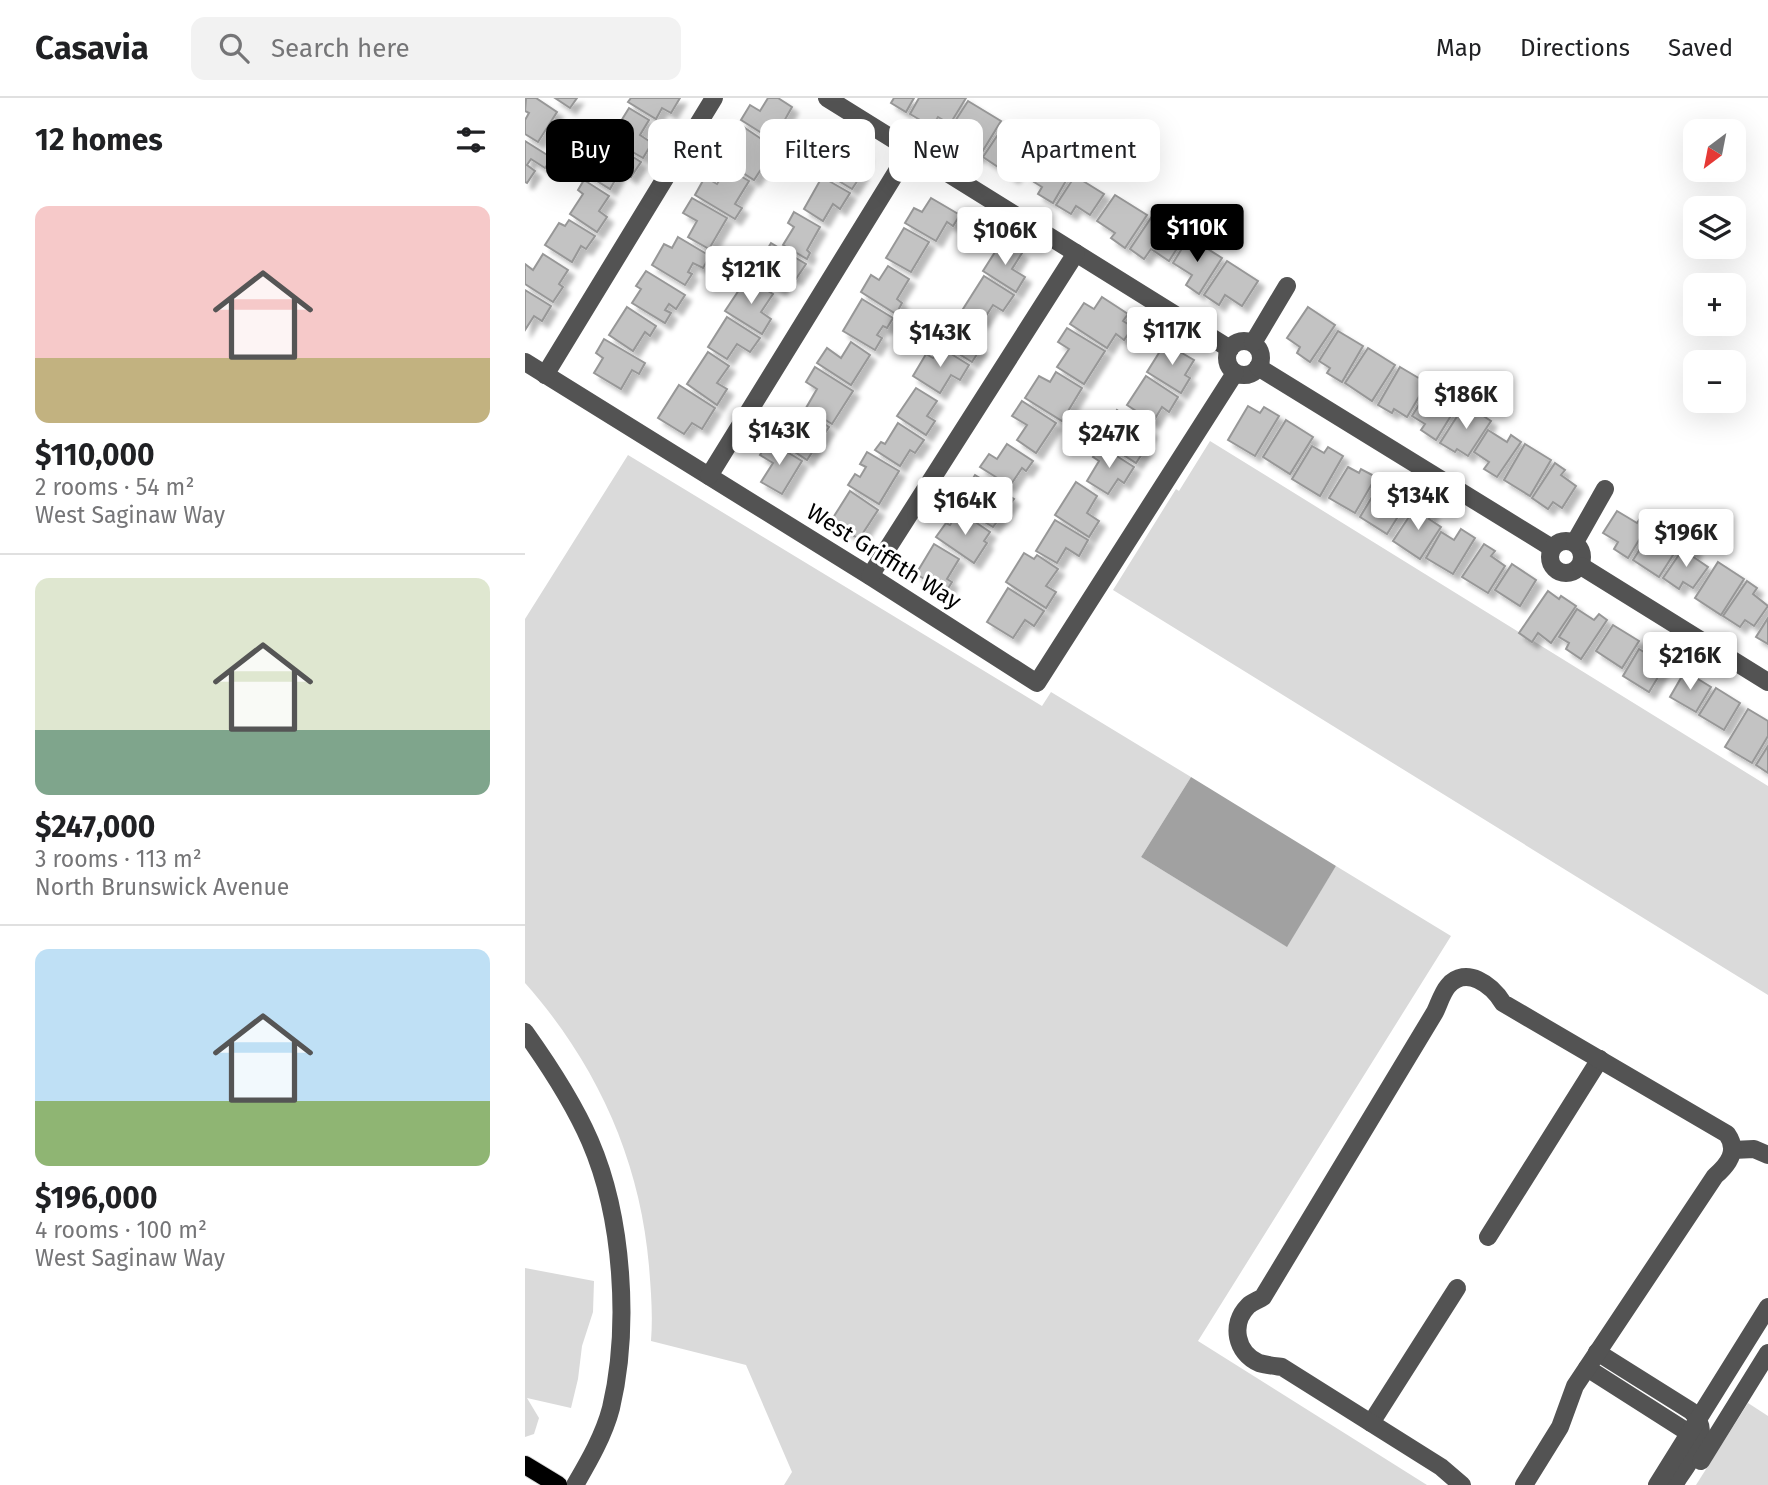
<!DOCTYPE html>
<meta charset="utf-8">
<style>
body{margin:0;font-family:"Fira Sans",sans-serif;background:#f2f2f2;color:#202124;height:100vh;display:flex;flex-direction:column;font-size:26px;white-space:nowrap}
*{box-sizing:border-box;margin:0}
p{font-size:23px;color:#757577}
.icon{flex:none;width:38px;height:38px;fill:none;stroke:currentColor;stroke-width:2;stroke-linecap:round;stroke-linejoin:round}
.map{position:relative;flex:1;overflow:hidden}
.panel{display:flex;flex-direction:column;background:#fff;width:525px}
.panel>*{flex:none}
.banner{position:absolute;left:21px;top:21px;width:665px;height:63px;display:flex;gap:14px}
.needle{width:46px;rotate:212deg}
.buttons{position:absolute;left:1158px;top:21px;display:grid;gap:14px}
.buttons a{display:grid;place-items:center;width:63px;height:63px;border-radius:14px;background:#fff;box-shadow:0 7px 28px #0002;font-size:35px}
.price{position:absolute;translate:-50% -60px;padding:0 16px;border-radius:7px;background:#fff;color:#222;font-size:23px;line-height:46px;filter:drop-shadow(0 2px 4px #0008)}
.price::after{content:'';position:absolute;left:50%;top:42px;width:21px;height:16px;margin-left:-10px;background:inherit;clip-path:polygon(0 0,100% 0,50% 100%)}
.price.on{background:#000;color:#fff}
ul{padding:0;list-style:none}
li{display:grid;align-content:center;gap:14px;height:371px;padding:0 35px}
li+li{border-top:2px solid #e0e0e0}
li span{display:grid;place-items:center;height:217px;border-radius:14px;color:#555}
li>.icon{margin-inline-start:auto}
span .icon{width:126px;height:126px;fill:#fffc;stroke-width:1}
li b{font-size:30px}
h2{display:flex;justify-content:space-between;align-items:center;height:84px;padding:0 35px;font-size:30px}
.chip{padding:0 24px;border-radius:14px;background:#fff;box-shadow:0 7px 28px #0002;font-size:24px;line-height:63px}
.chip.on{background:#000;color:#fff}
header{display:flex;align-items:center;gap:42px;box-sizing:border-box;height:98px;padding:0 35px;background:#fff;border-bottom:2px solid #e0e0e0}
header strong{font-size:33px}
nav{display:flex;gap:38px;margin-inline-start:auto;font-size:24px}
.search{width:490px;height:63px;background:#f2f2f2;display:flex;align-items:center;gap:18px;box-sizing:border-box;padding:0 24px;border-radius:14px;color:#757577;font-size:26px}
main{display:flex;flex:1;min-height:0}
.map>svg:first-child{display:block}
</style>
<header>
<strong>Casavia</strong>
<div class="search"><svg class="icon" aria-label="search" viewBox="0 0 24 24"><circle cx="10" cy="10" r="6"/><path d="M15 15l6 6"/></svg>Search here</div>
<nav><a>Map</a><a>Directions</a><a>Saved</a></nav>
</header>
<main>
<section class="panel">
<h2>12 homes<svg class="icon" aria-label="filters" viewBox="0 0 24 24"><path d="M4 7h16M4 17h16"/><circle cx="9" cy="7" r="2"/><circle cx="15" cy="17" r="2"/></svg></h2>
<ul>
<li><span style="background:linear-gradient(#f6c9c9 70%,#c2b280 0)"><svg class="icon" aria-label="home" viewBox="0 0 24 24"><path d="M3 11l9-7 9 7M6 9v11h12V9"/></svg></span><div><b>$110,000</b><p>2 rooms · 54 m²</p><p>West Saginaw Way</p></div></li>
<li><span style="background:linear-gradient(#dfe7d0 70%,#7fa58c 0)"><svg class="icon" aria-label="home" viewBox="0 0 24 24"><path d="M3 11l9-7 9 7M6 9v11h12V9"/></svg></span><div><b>$247,000</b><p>3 rooms · 113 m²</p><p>North Brunswick Avenue</p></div></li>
<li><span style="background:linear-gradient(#bfe0f5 70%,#8fb573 0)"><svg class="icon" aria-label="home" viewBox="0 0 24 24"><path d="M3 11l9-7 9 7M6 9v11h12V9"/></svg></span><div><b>$196,000</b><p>4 rooms · 100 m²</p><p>West Saginaw Way</p></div></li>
</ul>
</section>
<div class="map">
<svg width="1243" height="1387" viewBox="0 0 1243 1387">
<defs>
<filter id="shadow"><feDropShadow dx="6" dy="6" stdDeviation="2" flood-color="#0004"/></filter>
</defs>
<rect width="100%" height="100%" fill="#fff"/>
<g fill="#dadada">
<path d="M685,343l558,345v209l-655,-405 63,-101 3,2z"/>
<path d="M103,357l414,251 9,-14 140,85 -50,80 145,89 50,-80 115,70 -253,405 229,144h-643l8,-13 -46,-107 -95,-24c2,-26 0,-49 -2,-75 -9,-107 -53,-203 -124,-283v-364z"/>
<path d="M0,1170l69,13 -1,31 -11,34 -4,33 -7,29 -44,-10 12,20 -5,16 -9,3z"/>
<path d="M1223,1305l20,13v69h-72z"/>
</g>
<path fill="#a1a1a1" d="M666,679l145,89 -49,81 -146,-90z"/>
<g fill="#c3c3c3" stroke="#979797" stroke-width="2" filter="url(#shadow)">
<path d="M1,0h10l21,14 -19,30 -13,-8v-14l4,-7 -4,-2z"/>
<path d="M30,0h22l-7,10z"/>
<path d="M106,0h49l-9,15 -9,-5 -6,11 -28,-17z"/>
<path d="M243,0h10l14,9 -9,16 7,4 -11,17 -38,-24 9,-15 10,6z"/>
<path d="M369,0h20l-8,14 -15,-9z"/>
<path d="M394,0h47l-16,26 -12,-7 -6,10 -22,-13z"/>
<path d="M443,3l33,20 -22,36 -14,-9 7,-10 -20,-12z"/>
<path d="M104,10l20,12 -9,15 12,8 -9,15 -33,-19z"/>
<path d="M214,26l36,24 -21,32 -25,-16 12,-19 -12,-7z"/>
<path d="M474,35l29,20 -15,24 -30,-20z"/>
<path d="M308,38l33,20 -9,15 5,3 -10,15 -38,-23z"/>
<path d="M79,41l37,23 -10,15 -10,-7 -11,19 -34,-21 11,-19 8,5z"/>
<path d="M0,43l27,17 -7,10 -14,-9 -4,6 8,6 -8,12 -2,-1z"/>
<path d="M516,52l12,7 -3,6 20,11 -17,29 -15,-9 4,-7 -8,-5 2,-3 -9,-5z"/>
<path d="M202,70l22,13 -14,23 7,4 -7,11 -40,-24 10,-18 12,7z"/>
<path d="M550,78l29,18 -14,21 -14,-9 -5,8 -15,-9z"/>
<path d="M297,79l28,16 -10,16 -7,-5 -10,17 -19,-12z"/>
<path d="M59,82l25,16 -10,15 8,6 -10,15 -27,-18 13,-20 -5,-4z"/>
<path d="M590,97l32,20 -22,33 -14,-10 4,-5 -18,-12z"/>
<path d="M167,100l35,20 -18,31 -21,-12 9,-16 -14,-8z"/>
<path d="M406,100l29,17 -7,11 -6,-4 -11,19 -31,-18 9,-15 8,4z"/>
<path d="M269,114l26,15 -13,23 3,3 -3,6 -24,-14 11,-18 -6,-4z"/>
<path d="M628,117l32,21 -16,25 -18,-12 -7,10 -14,-10z"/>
<path d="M44,122l26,16 -9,13 -5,-3 -9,16 -27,-17 14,-22 6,3z"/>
<path d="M379,130l25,14 -18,30 -25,-14z"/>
<path d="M153,139l32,19 -7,12 -10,-5 -5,9 4,2 -7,11 -33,-20 12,-21 8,4z"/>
<path d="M664,139l33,21 -23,36 -13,-9 6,-10 -19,-12z"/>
<path d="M477,143l20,12 -10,16 13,8 -9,15 -33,-21z"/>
<path d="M246,145l35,21 -10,15 -7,-4 -9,14 -27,-16z"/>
<path d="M18,156l25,16 -9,14 4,3 -10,15 -28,-18v-20l8,6z"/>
<path d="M702,163l31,20 -16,25 -17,-11 -6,10 -15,-10z"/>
<path d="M363,168l21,13 -12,20 5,4 -6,11 -35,-22 10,-17 8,5z"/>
<path d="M121,173l39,24 -9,14 -7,-5 -4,6 6,3 -6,10 -33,-20 9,-14 -5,-3z"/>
<path d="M459,178l30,19 -11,16 -10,-6 -11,17 -19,-13z"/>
<path d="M222,180l26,16 -12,18 10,7 -9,15 -37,-23z"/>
<path d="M0,192l26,16 -9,15 -8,-5 -9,14z"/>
<path d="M577,199l26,17 -5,7 10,6 -9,13 -8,-6 -9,14 -37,-24 14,-21 10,6z"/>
<path d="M337,201l31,19 -6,10 -4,-2 -6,9 5,3 -7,12 -32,-19z"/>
<path d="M102,209l29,19 -6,10 -5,-4 -12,19 -24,-16z"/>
<path d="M783,209l27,18 -25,37 -13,-9 3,-6 -13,-9z"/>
<path d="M433,213l20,13 -10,15 13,9 -9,14 -34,-21z"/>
<path d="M202,219l33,21 -10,14 -13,-8 -10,15 -19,-12z"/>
<path d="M542,230l38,23 -21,33 -27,-17 12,-18 -11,-7z"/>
<path d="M813,233l25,15 -21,36 -15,-9 3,-5 -11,-7z"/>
<path d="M79,241l41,24 -6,11 -7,-4 -11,19 -27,-16 9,-15 -7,-5z"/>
<path d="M642,242l10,6 -2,3 19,11 -9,15 5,3 -9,15 -34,-21z"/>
<path d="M326,244l19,13 -19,30 -34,-22 10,-15 14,10z"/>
<path d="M415,249l29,18 -9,15 -9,-5 -11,18 -27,-17 13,-22 7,4z"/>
<path d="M843,250l27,17 -23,36 -27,-18z"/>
<path d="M183,254l21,14 -12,17 10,6 -10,16 -30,-21z"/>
<path d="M290,269l38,24 -21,33 -26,-16 11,-19 -11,-7z"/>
<path d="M875,269l27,16 -20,34 -13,-8 -2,4 -14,-8z"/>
<path d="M531,274l26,16 -20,33 -37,-23 14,-22 11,6z"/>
<path d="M621,278l32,21 -9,15 -7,-5 -9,15 -26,-17z"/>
<path d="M907,286l28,17 -24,39 -15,-10 4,-6 -13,-8z"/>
<path d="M154,287l36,23 -13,21 -10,-6 -8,11 -26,-16z"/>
<path d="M391,290l21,13 -10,15 8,5 -9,14 -29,-19z"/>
<path d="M497,303l34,22 -20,30 -19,-13 10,-15 -15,-9z"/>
<path d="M940,306l26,17 -23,35 -11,-7 -2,3 -15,-9z"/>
<path d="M723,308l12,7 4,-6 15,9 -24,40 -27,-16z"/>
<path d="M278,312l26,17 -22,33 -36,-24 9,-14 11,7z"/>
<path d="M592,312l34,22 -9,13 4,3 -10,15 -37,-24z"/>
<path d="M761,322l27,17 -23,37 -27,-17z"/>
<path d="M373,325l26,17 -9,13 -5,-3 -10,16 -25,-16 6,-8 4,2z"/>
<path d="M963,332l19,12 4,-7 10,7 -24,35 -13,-8 5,-7 -15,-10z"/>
<path d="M244,343l33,20 -20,33 -21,-12 12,-19 -13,-8z"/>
<path d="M482,346l26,17 -7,10 -4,-3 -12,18 -30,-19 9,-13 8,5z"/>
<path d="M1000,346l26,16 -21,36 -26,-16z"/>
<path d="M576,348l33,21 -10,16 -6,-4 -10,15 -21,-13 12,-20 -6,-4z"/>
<path d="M787,348l12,7 4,-6 15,9 -23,40 -28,-17z"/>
<path d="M342,354l32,19 -20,33 -31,-19 7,-11 5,3 6,-10 -6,-3z"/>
<path d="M1030,365l10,7 -4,5 15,11 -14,22 -9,-6 -5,7 -16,-11z"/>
<path d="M823,369l11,6 2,-4 15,8 -21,36 -26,-15z"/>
<path d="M450,377l39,24 -21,28 -33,-20 9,-14 -4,-2z"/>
<path d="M551,384l21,14 -10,17 12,8 -10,16 -34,-22z"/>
<path d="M856,384l28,17 -22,35 -27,-17z"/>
<path d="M325,393l28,19 -19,29 -28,-18z"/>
<path d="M893,405l15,9 -4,7 12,8 -21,32 -27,-18z"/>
<path d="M434,413l31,21 -6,9 3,2 -13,20 -38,-26 10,-14 4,2z"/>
<path d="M1092,413l20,12 4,-6 9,5 -22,36 -14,-9 4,-7 -15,-9z"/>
<path d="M530,422l33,20 -9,16 -13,-8 -9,15 -21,-12z"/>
<path d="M1131,426l26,17 -23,36 -26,-17z"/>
<path d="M936,431l14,9 -22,36 -27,-16 15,-26 13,8z"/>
<path d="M1162,445l9,6 -4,7 16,11 -15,21 -10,-6 -4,7 -16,-11z"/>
<path d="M409,446l25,15 -12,20 5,3 -6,10 -30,-18z"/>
<path d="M959,446l11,7 -4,5 14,10 -17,27 -26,-16z"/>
<path d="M499,455l10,6 3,-4 21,14 -12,17 10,6 -10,16 -40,-26z"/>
<path d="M1193,464l26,17 -23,36 -26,-17z"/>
<path d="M987,466l24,16 -16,26 -25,-16z"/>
<path d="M1222,483l10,7 -4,6 15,12 -14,20 -9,-6 -5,7 -17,-11z"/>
<path d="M483,490l36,23 -10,15 -9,-6 -12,18 -26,-16z"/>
<path d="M1023,493l11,8 2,-3 15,10 -25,37 -13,-10 -6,9 -13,-9z"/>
<path d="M1052,511l17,11 5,-6 8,6 -26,39 -15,-10 3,-6 -10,-6z"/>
<path d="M1243,520v26l-12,-7z"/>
<path d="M1088,527l26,16 -17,27 -26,-17z"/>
<path d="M1114,551l18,11 4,-6 8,5 -20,33 -26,-16z"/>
<path d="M1160,573l26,16 -15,25 -26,-15z"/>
<path d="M1191,590l24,15 -16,27 -25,-15z"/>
<path d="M1223,611l20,12v15l-16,27 -27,-16z"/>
<path d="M1243,648v27l-12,-8z"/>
</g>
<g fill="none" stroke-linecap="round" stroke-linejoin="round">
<g stroke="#dbdbdb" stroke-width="20">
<path id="major" d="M0,1367l33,20"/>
</g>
<g stroke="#535353" stroke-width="18">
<path d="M302,0l403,251"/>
<circle cx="719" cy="260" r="17"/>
<path d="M728,245l34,-57"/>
<path d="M0,264l345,214 167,107 198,-310"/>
<path d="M733,269l294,181"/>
<path d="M20,277l169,-277"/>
<path d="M184,378l201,-326"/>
<circle cx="1041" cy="459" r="16"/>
<path d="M1050,444l30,-53"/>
<path d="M1056,468l187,116"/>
<path d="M345,478l206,-323"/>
<path d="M0,934c25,35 48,70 65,109 33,76 40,186 21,267 -7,27 -22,53 -36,77"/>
<path d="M1208,1052l21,-1 14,6"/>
<path d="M963,1139l112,-178"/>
<path d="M1072,1254l94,59c25,23 -3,51 -17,74"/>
<path d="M1062,1270l102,65"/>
<path d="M846,1325l86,-135"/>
<path d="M1176,1363l67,-108"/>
<path d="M937,1387l-21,-18 -159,-100c-7,-1 -16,-2 -23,-4 -23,-10 -29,-39 -11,-57 4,-4 11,-6 15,-9l172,-285c4,-8 7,-19 13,-26 18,-21 44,-1 55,17l224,131c12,17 1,31 -12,42l-140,210 -15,41 -36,58"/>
<path d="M1132,1387l111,-178"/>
</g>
<use href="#major" stroke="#000" stroke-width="18"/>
</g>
<g text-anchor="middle" stroke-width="6" stroke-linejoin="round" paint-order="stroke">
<g font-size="23" fill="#000" stroke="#fff">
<text transform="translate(359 458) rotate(32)" y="8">West Griffith Way</text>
</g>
</g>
</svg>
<div class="buttons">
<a><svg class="needle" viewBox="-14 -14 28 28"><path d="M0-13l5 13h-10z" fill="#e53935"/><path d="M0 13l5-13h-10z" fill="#757577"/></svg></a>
<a><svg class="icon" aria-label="layers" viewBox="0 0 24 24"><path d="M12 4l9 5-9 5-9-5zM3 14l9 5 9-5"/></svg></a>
<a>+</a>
<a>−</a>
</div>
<b class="price on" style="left:672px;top:166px">$110K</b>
<b class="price" style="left:480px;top:169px">$106K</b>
<b class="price" style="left:226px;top:208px">$121K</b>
<b class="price" style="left:647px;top:269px">$117K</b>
<b class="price" style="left:415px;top:271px">$143K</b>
<b class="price" style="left:941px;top:333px">$186K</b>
<b class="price" style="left:254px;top:369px">$143K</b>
<b class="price" style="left:584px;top:372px">$247K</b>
<b class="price" style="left:893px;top:434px">$134K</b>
<b class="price" style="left:440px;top:439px">$164K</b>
<b class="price" style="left:1161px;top:471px">$196K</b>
<b class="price" style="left:1165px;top:594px">$216K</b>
<div class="banner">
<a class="chip on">Buy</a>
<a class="chip">Rent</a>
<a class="chip">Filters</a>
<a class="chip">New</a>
<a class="chip">Apartment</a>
</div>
</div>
</main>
